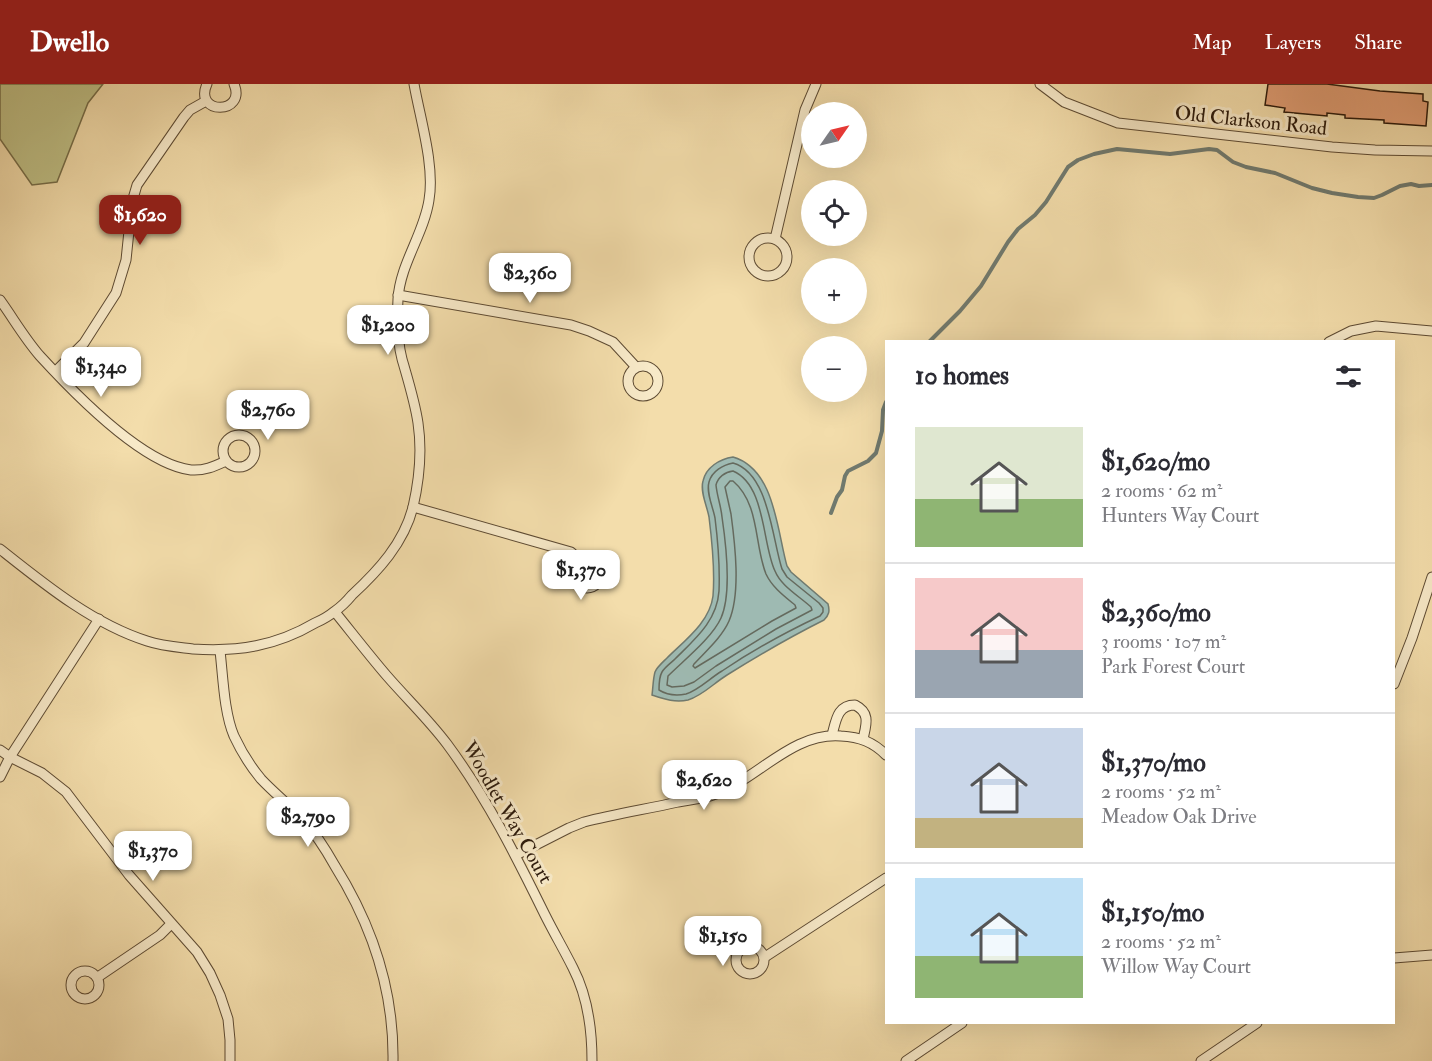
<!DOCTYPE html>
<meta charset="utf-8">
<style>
body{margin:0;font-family:"IM FELL Double Pica",serif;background:#f2f2f3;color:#2b2b33;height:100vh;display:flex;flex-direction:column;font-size:22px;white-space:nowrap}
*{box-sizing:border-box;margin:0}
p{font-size:20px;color:#7c7c81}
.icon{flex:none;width:33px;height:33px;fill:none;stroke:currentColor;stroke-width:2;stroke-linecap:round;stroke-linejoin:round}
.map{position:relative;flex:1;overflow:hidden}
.sheet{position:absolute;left:885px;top:256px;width:510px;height:684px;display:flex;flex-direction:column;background:#fff;border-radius:0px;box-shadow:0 6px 24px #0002}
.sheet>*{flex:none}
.needle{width:39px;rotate:56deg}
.fabs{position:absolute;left:801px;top:18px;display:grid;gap:12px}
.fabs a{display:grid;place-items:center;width:66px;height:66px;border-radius:50%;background:#fff;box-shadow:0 6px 24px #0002;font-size:30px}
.price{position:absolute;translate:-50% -51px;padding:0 14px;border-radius:12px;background:#fff;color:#222;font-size:20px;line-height:39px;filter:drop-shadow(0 2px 3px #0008)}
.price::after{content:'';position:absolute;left:50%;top:36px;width:18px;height:14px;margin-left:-9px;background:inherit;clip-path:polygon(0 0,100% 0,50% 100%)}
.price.active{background:#8f2418;color:#fff}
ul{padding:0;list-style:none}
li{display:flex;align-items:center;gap:18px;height:150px;padding:0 30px}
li+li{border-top:2px solid #e1e1e2}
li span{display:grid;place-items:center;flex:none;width:168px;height:120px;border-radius:0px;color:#555}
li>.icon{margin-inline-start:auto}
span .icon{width:72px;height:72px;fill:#fffc;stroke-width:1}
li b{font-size:26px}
h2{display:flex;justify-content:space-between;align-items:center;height:72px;padding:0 30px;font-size:26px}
header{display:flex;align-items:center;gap:36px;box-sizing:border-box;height:84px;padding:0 30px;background:#8f2418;color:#fff}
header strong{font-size:28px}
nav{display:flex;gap:33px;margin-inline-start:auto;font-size:21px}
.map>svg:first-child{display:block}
</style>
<header>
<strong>Dwello</strong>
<nav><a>Map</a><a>Layers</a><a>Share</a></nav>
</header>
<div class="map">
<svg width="1432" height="977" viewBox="0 0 1432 977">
<rect width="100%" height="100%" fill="#f3ddab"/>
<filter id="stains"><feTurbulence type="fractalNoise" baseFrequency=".00333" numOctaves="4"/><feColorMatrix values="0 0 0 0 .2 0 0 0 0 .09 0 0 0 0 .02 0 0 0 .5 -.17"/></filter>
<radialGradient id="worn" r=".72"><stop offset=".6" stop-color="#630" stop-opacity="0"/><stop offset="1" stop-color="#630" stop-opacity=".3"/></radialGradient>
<path fill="#bfc086" stroke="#766d48" stroke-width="1.5" d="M0,0h103l-15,19 -31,79 -25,3 -32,-46z"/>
<path fill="#9ebab2" stroke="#707a6f" stroke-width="1.5" d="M733,373c42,12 44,74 54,109l4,6 37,32c2,7 1,11 -4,16 -34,17 -65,35 -97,55 -13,8 -25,21 -39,25 -13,3 -24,-1 -36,-5 1,-7 1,-16 3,-23 2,-5 8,-10 12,-14 17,-17 43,-36 46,-62 2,-24 -1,-55 -4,-79 -2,-11 -9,-25 -6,-36 3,-14 17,-22 30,-24z"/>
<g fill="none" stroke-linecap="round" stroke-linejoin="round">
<g stroke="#656a5e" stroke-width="1.5">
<path d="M733,379c36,10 39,76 49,106l5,8 32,26 4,5v4l-3,4c-34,16 -67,34 -98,55 -12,7 -23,19 -36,23 -10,2 -19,1 -27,-4 0,-5 0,-13 3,-18 3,-5 9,-9 13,-13 20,-20 42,-38 44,-68 1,-24 -1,-49 -4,-73 -2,-11 -9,-25 -6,-36 3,-11 14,-17 24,-19z"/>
<path d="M733,387c33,14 29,73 42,100 6,15 24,25 36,36l1,3 -36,19 -60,37 -22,16 -10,4 -12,1 -5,-2 1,-9c16,-16 44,-38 53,-58 11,-25 5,-74 1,-101 -1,-11 -5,-21 -6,-32 2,-8 9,-13 17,-14z"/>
<path d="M730,397h3c27,23 21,63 33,93 6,13 18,22 29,31l1,3 -24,13 -77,47 -2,-2 1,-2c12,-13 28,-27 35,-43 12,-28 6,-77 2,-107 -2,-9 -4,-18 -6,-27z"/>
</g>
<g stroke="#707a6f" stroke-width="4">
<path d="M929,258l31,-31 21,-25 27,-44 10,-13 17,-14 11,-13 22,-35 10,-7 16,-6 23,-5 53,5 39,-5 8,1 16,12 13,5 29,6 37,15 20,5 26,4 16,1 8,-3 18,-9 11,-2 8,2 13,-1"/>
<path d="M831,429l6,-16 5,-7 3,-14 3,-5 20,-10 8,-8 6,-22 1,-21 3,-8"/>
</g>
</g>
<path fill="#e29f76" stroke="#2c1a0b" stroke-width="1.5" d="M1268,0h59l53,7 43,3v7l5,1 -2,24 -42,-3v-3l-39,-2v-3l-18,-2v3l-43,-4 1,-4 -20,-3z"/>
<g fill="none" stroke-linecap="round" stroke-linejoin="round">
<g stroke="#5e4b33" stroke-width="11">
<g id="minor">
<path d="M207,0c-14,31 40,31 27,0"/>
<path d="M1040,0l24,18 54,21 214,24 43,3 57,1"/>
<circle cx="768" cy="173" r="19"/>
<path d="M775,155l30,-129 11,-26"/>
<path d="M398,211l173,30 18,6 24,11 23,25"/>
<path d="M0,216c13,18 25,39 40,56 33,36 102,108 151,114 14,1 24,-4 35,-9"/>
<path d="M1329,258l22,-11 25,-5 56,5"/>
<circle cx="643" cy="297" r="15"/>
<path d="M56,287l28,-28 32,-50 10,-33 6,-58 5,-17 47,-68 6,-7 16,-9"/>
<circle cx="239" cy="367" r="16"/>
<path d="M413,423l158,45 10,9"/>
<path d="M0,465c44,35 93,75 147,92 15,5 30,6 46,8 45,3 83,-3 122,-26 7,-3 14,-7 20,-12 6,-4 12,-10 17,-16 26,-24 52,-52 61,-88 6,-26 9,-57 5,-84 -3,-21 -10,-43 -16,-64 -5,-19 -5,-40 -4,-60 2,-35 26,-65 31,-99 6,-34 -9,-82 -15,-116"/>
<circle cx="587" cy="490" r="14"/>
<path d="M335,528c17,21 34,43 52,64 20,23 42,44 60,68 40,54 69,112 98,171 9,18 19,35 28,53 14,27 19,62 19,93"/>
<path d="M220,567c3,25 4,62 14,85 7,15 17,31 27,43 14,15 30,27 43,42 12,13 22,29 31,45 37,59 59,125 58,195"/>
<path d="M1394,600l18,-46 20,-61"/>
<path d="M832,651c4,-14 5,-30 23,-30 16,8 11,20 8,34"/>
<path d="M0,666l10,7 32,16 24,19 63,83 68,77 13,21 10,22 8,24 2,21v21"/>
<path d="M0,693l10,-20 89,-138"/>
<path d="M516,771l53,-27 15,-6c31,-8 63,-13 94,-20 11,-2 22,-3 32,-6 46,-14 80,-64 131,-60 19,1 32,6 45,19"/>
<circle cx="750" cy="876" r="14"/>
<path d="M765,873l121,-79"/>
<path d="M1394,874l38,-3"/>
<circle cx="85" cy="901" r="14"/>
<path d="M98,893l62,-42 11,-11"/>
<path d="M906,977l56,-38"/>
<path d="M1201,977l56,-38"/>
</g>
</g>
<use href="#minor" stroke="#f7e9c8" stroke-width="9"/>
</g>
<g text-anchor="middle" stroke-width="6" stroke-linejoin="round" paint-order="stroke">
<g font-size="20" fill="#2c1a0b" stroke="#f7e9c8">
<text transform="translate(1251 36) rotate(6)" y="7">Old Clarkson Road</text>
<text transform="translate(508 728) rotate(60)" y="7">Woodlet Way Court</text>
</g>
</g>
<rect width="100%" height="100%" filter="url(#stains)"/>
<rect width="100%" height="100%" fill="url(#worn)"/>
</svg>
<div class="fabs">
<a><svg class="needle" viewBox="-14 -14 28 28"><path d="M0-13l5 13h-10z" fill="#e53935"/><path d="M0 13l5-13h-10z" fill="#7c7c81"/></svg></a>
<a><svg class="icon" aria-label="locate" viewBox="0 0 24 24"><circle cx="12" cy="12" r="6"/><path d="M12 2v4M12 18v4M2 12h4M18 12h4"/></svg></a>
<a>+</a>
<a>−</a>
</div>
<b class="price active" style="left:140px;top:162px">$1,620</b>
<b class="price" style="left:530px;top:220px">$2,360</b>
<b class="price" style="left:388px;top:272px">$1,200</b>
<b class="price" style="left:101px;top:314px">$1,340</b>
<b class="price" style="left:268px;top:357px">$2,760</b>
<b class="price" style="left:581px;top:517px">$1,370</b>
<b class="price" style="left:704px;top:727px">$2,620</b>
<b class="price" style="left:308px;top:764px">$2,790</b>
<b class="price" style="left:153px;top:798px">$1,370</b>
<b class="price" style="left:723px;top:883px">$1,150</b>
<section class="sheet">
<h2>10 homes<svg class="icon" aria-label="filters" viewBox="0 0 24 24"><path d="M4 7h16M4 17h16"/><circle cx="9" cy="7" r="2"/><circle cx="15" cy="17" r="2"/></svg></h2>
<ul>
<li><span style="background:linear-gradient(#dfe7d0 60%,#8fb573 0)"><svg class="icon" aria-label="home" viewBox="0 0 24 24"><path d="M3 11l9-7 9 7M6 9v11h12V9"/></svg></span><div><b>$1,620/mo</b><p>2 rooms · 62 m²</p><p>Hunters Way Court</p></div></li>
<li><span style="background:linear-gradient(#f6c9c9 60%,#9aa5b1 0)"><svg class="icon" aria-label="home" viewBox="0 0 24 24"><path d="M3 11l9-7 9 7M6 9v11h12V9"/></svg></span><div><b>$2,360/mo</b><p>3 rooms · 107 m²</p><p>Park Forest Court</p></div></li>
<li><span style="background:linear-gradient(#c9d6e8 75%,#c2b280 0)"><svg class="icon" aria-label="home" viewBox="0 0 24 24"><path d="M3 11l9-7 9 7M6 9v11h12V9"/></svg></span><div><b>$1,370/mo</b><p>2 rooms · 52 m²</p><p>Meadow Oak Drive</p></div></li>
<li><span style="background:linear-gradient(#bfe0f5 65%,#8fb573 0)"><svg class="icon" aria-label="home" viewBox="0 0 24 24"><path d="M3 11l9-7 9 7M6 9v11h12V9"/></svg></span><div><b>$1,150/mo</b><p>2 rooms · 52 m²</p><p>Willow Way Court</p></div></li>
</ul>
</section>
</div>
